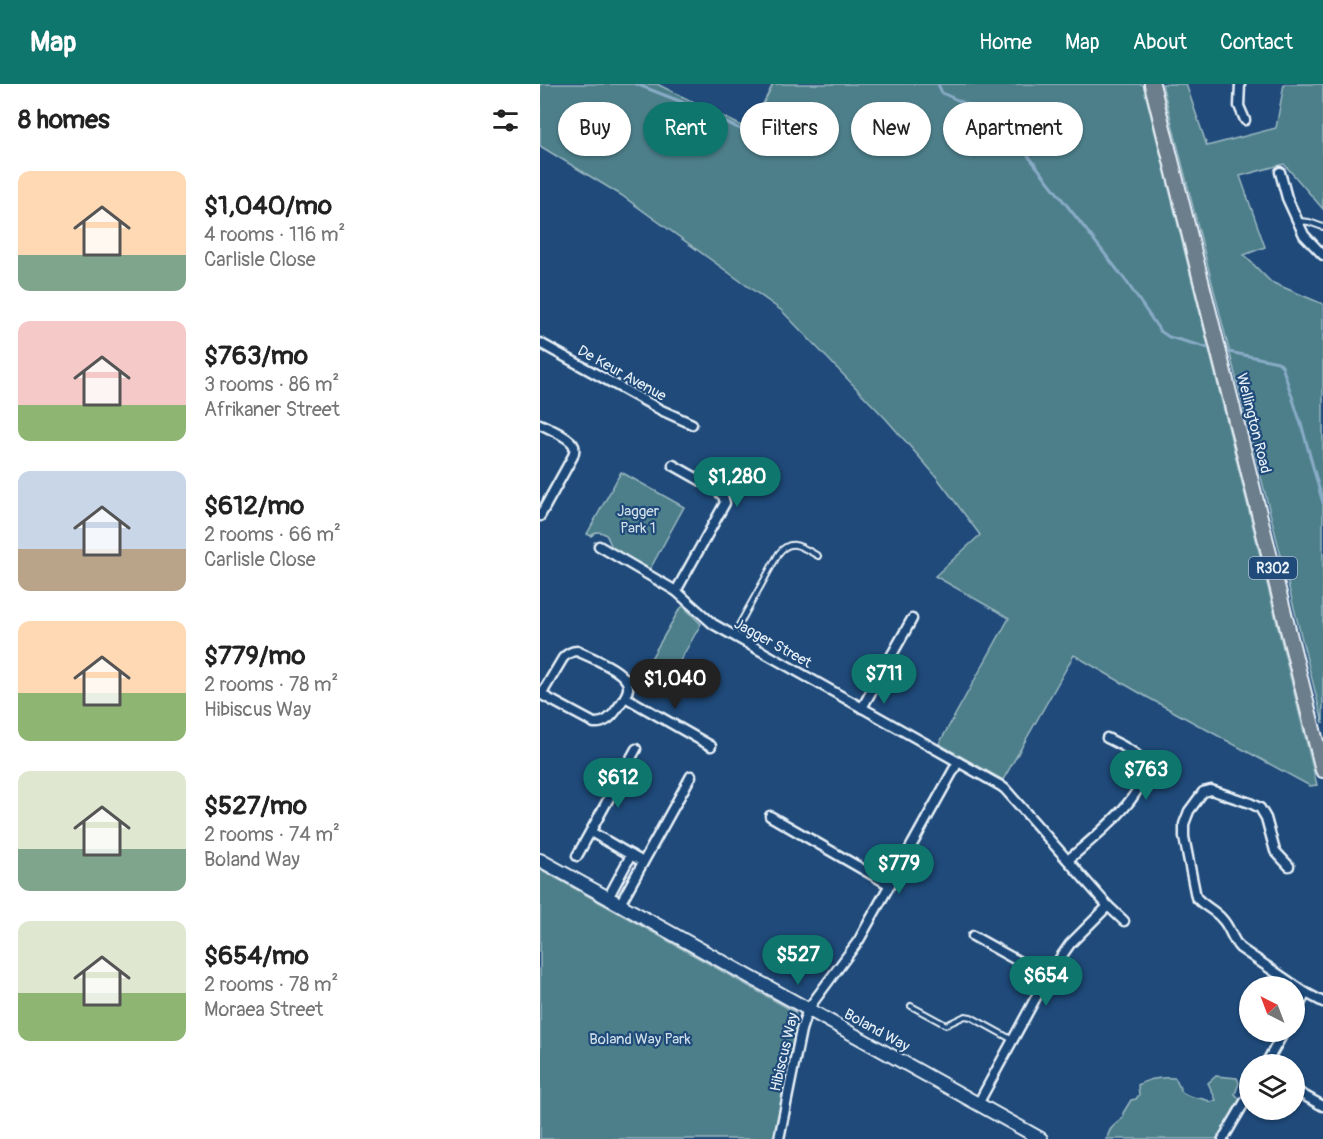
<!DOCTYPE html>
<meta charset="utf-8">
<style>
body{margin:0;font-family:Pangolin,sans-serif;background:#f6f6f6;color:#222;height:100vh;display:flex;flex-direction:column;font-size:22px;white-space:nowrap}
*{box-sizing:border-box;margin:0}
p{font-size:20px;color:#767676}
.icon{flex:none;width:33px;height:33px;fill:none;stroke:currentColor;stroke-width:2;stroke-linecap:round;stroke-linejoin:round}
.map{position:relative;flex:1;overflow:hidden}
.side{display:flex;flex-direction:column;background:#fff;width:540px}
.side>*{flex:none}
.guide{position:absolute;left:18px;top:18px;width:570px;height:54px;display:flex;gap:12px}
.needle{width:39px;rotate:318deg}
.fabs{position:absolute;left:699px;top:892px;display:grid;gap:12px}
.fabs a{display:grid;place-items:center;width:66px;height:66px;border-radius:50%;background:#fff;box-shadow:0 2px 4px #0004;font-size:30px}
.price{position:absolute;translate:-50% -51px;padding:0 14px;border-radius:21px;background:#0f766e;color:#fff;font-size:20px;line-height:39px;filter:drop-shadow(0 2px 3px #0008)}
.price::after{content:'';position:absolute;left:50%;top:36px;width:18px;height:14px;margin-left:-9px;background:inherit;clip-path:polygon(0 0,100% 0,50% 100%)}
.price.active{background:#222;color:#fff}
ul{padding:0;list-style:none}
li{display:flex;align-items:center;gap:18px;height:150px;padding:0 18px}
li span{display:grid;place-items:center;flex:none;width:168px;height:120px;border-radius:12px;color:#555}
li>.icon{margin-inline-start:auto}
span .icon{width:72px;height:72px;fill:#fffc;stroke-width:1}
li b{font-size:26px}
h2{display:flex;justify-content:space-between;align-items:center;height:72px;padding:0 18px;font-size:26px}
.pill{padding:0 21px;border-radius:27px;background:#fff;box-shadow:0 2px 4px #0004;font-size:21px;line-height:54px}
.pill.active{background:#0f766e;color:#fff}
header{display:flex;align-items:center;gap:36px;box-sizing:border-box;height:84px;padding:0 30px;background:#0f766e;color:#fff}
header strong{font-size:28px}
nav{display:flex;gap:33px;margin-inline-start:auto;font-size:21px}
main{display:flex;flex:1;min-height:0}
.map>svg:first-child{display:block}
</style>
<header>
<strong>Map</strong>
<nav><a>Home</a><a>Map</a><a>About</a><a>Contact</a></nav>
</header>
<main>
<section class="side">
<h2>8 homes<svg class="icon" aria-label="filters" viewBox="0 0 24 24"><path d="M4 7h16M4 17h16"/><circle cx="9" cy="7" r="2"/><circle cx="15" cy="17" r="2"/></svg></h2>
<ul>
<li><span style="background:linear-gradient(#ffd9b3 70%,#7fa58c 0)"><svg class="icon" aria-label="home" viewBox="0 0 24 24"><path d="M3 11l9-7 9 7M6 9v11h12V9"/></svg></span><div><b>$1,040/mo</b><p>4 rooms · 116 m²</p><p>Carlisle Close</p></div></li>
<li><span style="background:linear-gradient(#f6c9c9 70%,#8fb573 0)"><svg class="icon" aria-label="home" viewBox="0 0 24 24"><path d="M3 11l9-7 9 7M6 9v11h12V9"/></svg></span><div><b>$763/mo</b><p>3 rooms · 86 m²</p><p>Afrikaner Street</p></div></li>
<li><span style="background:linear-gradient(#c9d6e8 65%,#b9a48a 0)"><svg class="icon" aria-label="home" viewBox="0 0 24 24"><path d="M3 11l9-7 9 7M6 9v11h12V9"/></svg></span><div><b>$612/mo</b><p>2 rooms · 66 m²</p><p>Carlisle Close</p></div></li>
<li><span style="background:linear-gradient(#ffd9b3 60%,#8fb573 0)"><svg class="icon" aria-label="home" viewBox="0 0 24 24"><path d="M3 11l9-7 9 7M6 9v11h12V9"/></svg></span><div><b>$779/mo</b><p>2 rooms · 78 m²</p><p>Hibiscus Way</p></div></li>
<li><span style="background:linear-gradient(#dfe7d0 65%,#7fa58c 0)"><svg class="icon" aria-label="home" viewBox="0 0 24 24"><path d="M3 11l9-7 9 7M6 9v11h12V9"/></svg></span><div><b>$527/mo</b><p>2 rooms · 74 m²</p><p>Boland Way</p></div></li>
<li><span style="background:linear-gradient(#dfe7d0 60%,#8fb573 0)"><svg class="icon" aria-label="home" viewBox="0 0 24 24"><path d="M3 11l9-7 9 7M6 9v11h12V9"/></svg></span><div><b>$654/mo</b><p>2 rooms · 78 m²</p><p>Moraea Street</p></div></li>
</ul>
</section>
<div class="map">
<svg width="783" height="1055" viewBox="0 0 783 1055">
<rect width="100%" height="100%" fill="#1f4a7a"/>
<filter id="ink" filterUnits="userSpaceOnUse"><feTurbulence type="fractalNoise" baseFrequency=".0167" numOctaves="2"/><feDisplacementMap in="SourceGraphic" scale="12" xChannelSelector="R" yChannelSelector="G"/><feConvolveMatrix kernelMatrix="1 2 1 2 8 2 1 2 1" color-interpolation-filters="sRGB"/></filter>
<g filter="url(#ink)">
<g fill="#4e7f8a" stroke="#9bb8c1" stroke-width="1.5">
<path d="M0,0h117l93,46 23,-46h370l174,701 -7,1 -165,-90 -71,-41 -71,125 -64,-36 70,-126 -74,-42 45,-41 -45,-60 -49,-56 -104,-108 -161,-116 -81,-49z"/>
<path d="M622,0h24l21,62 69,-18 8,-44h39v125l-39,-45 -44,12 25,71 -21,8 27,27 52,22v419z"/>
<path d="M81,388l63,35 -34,62c-11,-6 -25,-11 -35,-19 -9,-7 -3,-18 -19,-18l-5,4 -4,-2z"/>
<path d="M143,522l18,18 -36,63 -23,-13 37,-64z"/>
<path d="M0,785l255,143 1,4 -1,7 3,1 -24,115h-234z"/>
<path d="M676,992l21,2 2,5 -4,11 4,4 1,5 -7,7 -4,16 -12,13h-112h2c3,-13 7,-13 16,-21v-5l8,-13 5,-1 3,-4 -1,-10c11,-7 25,-8 37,-7 3,4 4,10 7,14 9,8 20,4 29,10l5,-2 -8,-17z"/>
</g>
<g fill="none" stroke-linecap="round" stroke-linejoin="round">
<g stroke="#88abc6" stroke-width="3">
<path d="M96,0l46,18 71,33 6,-1 12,-16 7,-3 46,-7"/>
<path d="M398,0l4,9 31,14 53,46 100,128 34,50 9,6 40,11"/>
<path d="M689,268l49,10 4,4 20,61 21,76"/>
</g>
<g stroke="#e8f1f8" stroke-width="8">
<g id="lane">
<path d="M759,137l10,1 14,5"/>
<path d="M194,550l45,-81c13,-16 24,-5 39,3"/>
<path d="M371,922l35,19 19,-9 6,1 40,22"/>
</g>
</g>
<g stroke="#e8f1f8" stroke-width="13">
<g id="street">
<path d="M700,0l-1,22 6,14"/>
<path d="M740,88l7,26 17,37 19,20"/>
<path d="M0,259l121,67 31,14"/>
<path d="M0,340c8,4 31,14 34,22 1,3 0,7 -1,10l-33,60"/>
<path d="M133,381l41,23 9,8 2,7 -49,88"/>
<path d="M59,462l77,45 37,33 288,162 4,3 103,117 16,15"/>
<path d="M0,610l54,29c10,1 17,-5 23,-14 4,-6 10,-13 11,-20 3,-17 -38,-32 -51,-38 -6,0 -10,3 -14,7l-22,37"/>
<path d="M85,613l86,49"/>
<path d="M322,624l50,-89"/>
<path d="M230,732l120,69"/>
<path d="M51,748l52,30"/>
<path d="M37,772l59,-107"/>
<path d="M528,776c19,-17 95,-74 71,-103 -8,-8 -22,-14 -32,-19"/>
<path d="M749,782l-14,-15 -9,-33 -6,-10 -10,-5 -39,-13 -8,2 -14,19 -5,13v13l12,60c7,9 19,13 26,22 8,8 10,21 18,29l66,45 -12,21"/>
<path d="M68,814l23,-43"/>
<path d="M80,820l71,-128"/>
<path d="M433,852l74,41"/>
<path d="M766,909l17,9"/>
<path d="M725,981l19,-33"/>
<path d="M754,1006l29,16"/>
<path d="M438,1020l69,-127 23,-33 38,-38"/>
<path d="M239,1055l22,-109 7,-21 51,-69 99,-178"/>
<path d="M683,1055l27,-46"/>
</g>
</g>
<g stroke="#e8f1f8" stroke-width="16">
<path id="secondary" d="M0,776l501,279"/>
</g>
<g stroke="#e8f1f8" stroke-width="18">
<path id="primary" d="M612,0l171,686"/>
</g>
<use href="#lane" stroke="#1f4a7a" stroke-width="4"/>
<use href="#street" stroke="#1f4a7a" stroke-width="8"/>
<use href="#secondary" stroke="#1f4a7a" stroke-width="12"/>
<use href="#primary" stroke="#6c7d8b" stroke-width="14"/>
</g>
</g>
<g text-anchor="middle" stroke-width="4.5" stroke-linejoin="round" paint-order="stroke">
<rect fill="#1f4a7a" stroke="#acbfd2" stroke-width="1.5" x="709" y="473" width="48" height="22" rx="4.5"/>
<g font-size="14" font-weight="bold" fill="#e8f1f8">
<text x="733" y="489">R302</text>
</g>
<g font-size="15" fill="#e8f1f8" stroke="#1f4a7a">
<text transform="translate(82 289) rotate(29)" y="5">De Keur Avenue</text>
<text transform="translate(714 339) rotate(76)" y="5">Wellington Road</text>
<text transform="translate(233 559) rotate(29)" y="5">Jagger Street</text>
<text transform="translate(337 946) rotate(29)" y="5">Boland Way</text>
<text transform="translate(244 968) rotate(-77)" y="5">Hibiscus Way</text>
</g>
<g font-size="15" fill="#d1e0e8" stroke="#1f4a7a">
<text x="98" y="432">Jagger<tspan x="98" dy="17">Park 1</tspan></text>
<text x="100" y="960">Boland Way Park</text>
</g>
</g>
</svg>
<div class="fabs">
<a><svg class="needle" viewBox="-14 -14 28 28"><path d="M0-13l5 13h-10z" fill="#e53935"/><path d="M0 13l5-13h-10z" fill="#767676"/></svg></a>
<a><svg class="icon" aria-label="layers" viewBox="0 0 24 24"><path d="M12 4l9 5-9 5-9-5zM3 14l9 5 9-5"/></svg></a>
</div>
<b class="price" style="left:197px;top:424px">$1,280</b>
<b class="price" style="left:344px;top:621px">$711</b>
<b class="price active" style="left:135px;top:626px">$1,040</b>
<b class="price" style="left:606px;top:717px">$763</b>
<b class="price" style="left:78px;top:725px">$612</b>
<b class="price" style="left:359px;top:811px">$779</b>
<b class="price" style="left:258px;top:902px">$527</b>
<b class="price" style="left:506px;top:923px">$654</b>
<div class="guide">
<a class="pill">Buy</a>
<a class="pill active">Rent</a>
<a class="pill">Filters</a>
<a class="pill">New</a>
<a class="pill">Apartment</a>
</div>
</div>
</main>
